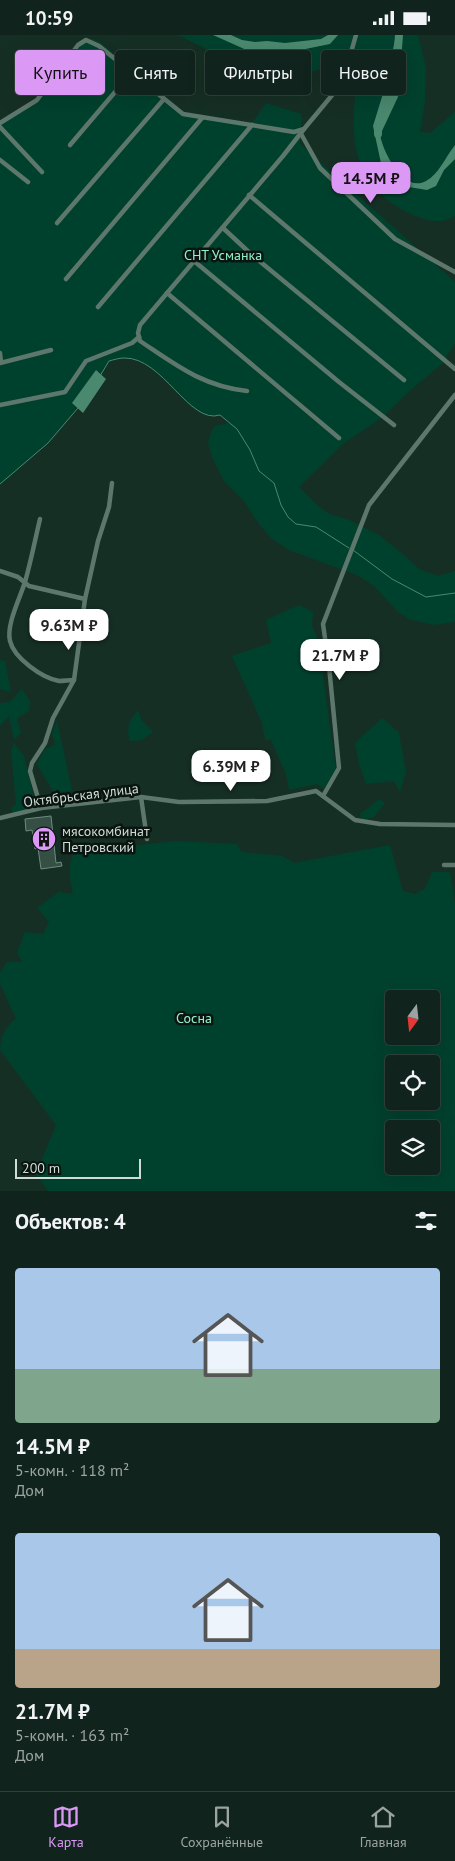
<!DOCTYPE html>
<html lang="ru">
<meta charset="utf-8">
<style>
body{margin:0;font-family:"PT Sans",sans-serif;background:#192b25;color:#f1f3f6;height:100vh;display:flex;flex-direction:column;font-size:19px;white-space:nowrap}
*{box-sizing:border-box;margin:0}
p{font-size:16px;color:#9ca4a3}
.icon{flex:none;width:28px;height:28px;fill:none;stroke:currentColor;stroke-width:2;stroke-linecap:round;stroke-linejoin:round}
.map{position:relative;height:1156px;overflow:hidden}
.details{display:flex;flex-direction:column;background:#10231c;flex:1}
.details>*{flex:none}
.top-card{position:absolute;left:15px;top:15px;width:425px;height:45px;display:flex;gap:10px}
.needle{width:32px;rotate:195deg}
.tools{position:absolute;left:385px;top:955px;display:grid;gap:10px}
.tools a{display:grid;place-items:center;width:55px;height:55px;border-radius:5px;background:#10231c;box-shadow:0 5px 20px #0002,0 0 0 1px #30403b;font-size:25px}
.scale{position:absolute;left:15px;bottom:12px;width:126px;box-sizing:border-box;padding-left:5px;border:2px solid #cfddd6;border-top:0;font-size:14px;line-height:18px;white-space:nowrap;color:#cfddd6;-webkit-text-stroke:4px #0a1410;paint-order:stroke}
.price{position:absolute;translate:-50% -42px;padding:0 11px;border-radius:10px;background:#fff;color:#222;font-size:16px;line-height:32px;filter:drop-shadow(0 1px 2px #0008)}
.price::after{content:'';position:absolute;left:50%;top:30px;width:15px;height:11px;margin-left:-8px;background:inherit;clip-path:polygon(0 0,100% 0,50% 100%)}
.price.active{background:#db99f5;color:#111}
ul{padding:0;list-style:none}
li{display:grid;align-content:center;gap:10px;height:265px;padding:0 15px}
li span{display:grid;place-items:center;height:155px;border-radius:5px;color:#555}
li>.icon{margin-inline-start:auto}
span .icon{width:90px;height:90px;fill:#fffc;stroke-width:1}
li b{font-size:21px}
h2{display:flex;justify-content:space-between;align-items:center;height:60px;padding:0 15px;font-size:21px}
.chip{padding:0 18px;border-radius:5px;background:#10231c;box-shadow:0 5px 20px #0002,0 0 0 1px #30403b;font-size:18px;line-height:45px}
.chip.active{background:#db99f5;color:#111}
.status{display:flex;justify-content:space-between;align-items:center;height:35px;padding:0 25px;background:#10231c;direction:ltr}
.status svg{height:14px;fill:currentColor}
.menu{display:flex;justify-content:space-around;align-items:center;height:70px;border-top:1px solid #30403b;background:#10231c;font-size:14px;color:#9ca4a3}
.menu a{display:grid;justify-items:center;gap:2px}
.menu .active{color:#db99f5}
.map>svg:first-child{display:block}
</style>
<div class="status"><b>10:59</b><svg viewBox="0 0 49 12"><path d="M0 12V9h3v3zM5 12V6h3v6zM10 12V3h3v9zM15 12V0h3v12zM26 1h20v11H26zM47 4h2v5h-2z"/></svg></div>
<div class="map">
<svg width="455" height="1156" viewBox="0 0 455 1156">
<rect width="100%" height="100%" fill="#162f25"/>
<g fill="#00412d" fill-rule="evenodd">
<path d="M177,0h241l8,33 -1,33 -5,31 10,1 25,-21v104c-14,9 -29,5 -44,-2 -45,-21 -60,-54 -57,-102 0,-16 5,-31 5,-46l-4,-7c-13,-2 -33,11 -48,14 -54,11 -84,-18 -130,-38z"/>
<path d="M84,4h9l8,4 84,70 67,10 14,-20 36,11 -2,30 155,138v61l-13,21 -34,28 -25,25 -39,26 -45,44 17,17 13,10 18,5 32,16 25,20 15,14 19,7 17,-5v51l-22,3 -24,-6 -11,-7 -24,-26 -17,-11 -68,-25 -17,-11 -13,-15 -15,-23 -20,-20 -12,-24 -4,-14 3,-11 4,-6 15,-3 -10,-8c-32,10 -58,-58 -96,-57 -5,0 -11,2 -15,3 -24,39 -50,74 -85,103 -8,7 -15,15 -24,20v-363l36,-22 44,-58z"/>
<path d="M299,570l14,7 -1,14 6,13 18,131 -12,19 -7,-5 -28,6 -3,-16 -15,-34h-6l-3,-17 -30,-67 39,-13 -5,-23z"/>
<path d="M0,625l5,1 6,31 -11,-3z"/>
<path d="M22,654l8,12 -1,10 -12,7 4,15 -7,7 -5,-24 -9,10v-23l10,-1z"/>
<path d="M138,675l4,11 11,11 -11,8 -12,1c-4,-14 -1,-20 8,-31z"/>
<path d="M382,683l17,15 7,39 -6,20 -6,-11 -28,3 -7,-20 -4,-21z"/>
<path d="M57,685l15,71 -18,2 -17,-29 8,-15 10,-4 -3,-11z"/>
<path d="M14,708l10,13 12,50 -23,7 -2,-5 5,-4 -5,-53z"/>
<path d="M379,764l6,4 -12,15 -11,1 -2,-5z"/>
<path d="M175,806l62,3 4,8 41,4 12,7 96,-18 13,46 12,3 10,-5 7,-17h18l5,32v287h-407l-12,-17 20,-49 -56,-75c1,-14 4,-22 16,-31l-16,-35v-11l7,-11h16l-6,-9 8,-21 18,2 6,-12 -12,-14 22,-16 14,2c-3,-14 -6,-25 0,-39l15,-4zM394,964h37v37h-37zM394,1029h37v37h-37zM394,1094h37v37h-37z"/>
</g>
<g fill="#4a896f">
<path d="M213,0h18l11,5 13,2 12,-1 18,2 36,-4 7,-4h10l-8,9 -54,11 -14,2z"/>
<path d="M396,0h4l-4,30 8,6 1,10c-8,12 -23,28 -26,43 -2,19 23,71 47,57 13,-7 20,-25 29,-36v14l-11,11 -8,16 -9,4 -24,-4 -21,-18 -9,-42 12,-39z"/>
<path d="M96,335l10,9 -23,34 -11,-10z"/>
</g>
<g fill="none" stroke-linecap="round" stroke-linejoin="round">
<g stroke="#4a896f" stroke-width="1">
<path d="M100,341l9,-15c4,-1 10,-3 15,-3 39,-1 65,67 96,57l17,14 13,21 9,21 15,12 7,22 7,12 8,7 20,3 33,21"/>
<path d="M0,449l48,-41 30,-35"/>
<path d="M353,515l39,29 34,18 29,-4"/>
</g>
<g stroke="#4a896f" stroke-width="8">
<path d="M396,40l3,-40"/>
<path d="M378,99v-4l16,-34 3,-9"/>
</g>
</g>
<path fill="#354f44" stroke="#6f8b7e" d="M51,781l5,47 5,-1 1,4 -21,3 -3,-21 -3,1 -3,-19 -6,1 -1,-12z"/>
<g fill="none" stroke-linecap="round" stroke-linejoin="round">
<g stroke="#5e776c" stroke-width="4.5">
<path d="M0,88l37,-23 41,-55 8,-5 13,6 84,68 111,18 10,-3 34,-41 6,-11 12,-42"/>
<path d="M0,92l42,45"/>
<path d="M300,97l20,36 75,71 60,33"/>
<path d="M70,110l62,-73"/>
<path d="M0,125l28,22"/>
<path d="M249,160l206,174"/>
<path d="M57,188l107,-124"/>
<path d="M223,193l29,27 152,125"/>
<path d="M194,226l145,121 55,43"/>
<path d="M66,244l136,-161"/>
<path d="M167,258l172,145"/>
<path d="M98,272l154,-182"/>
<path d="M0,318l1,9"/>
<path d="M0,328l51,-13"/>
<path d="M247,356c-45,-5 -71,-26 -107,-50l-2,-8 2,-8 143,-169 21,-27"/>
<path d="M0,370l65,-13 21,-31 46,-18 7,-6"/>
<path d="M40,484c-5,21 -9,42 -15,63 -5,16 -19,43 -15,59 4,17 32,37 49,40 5,0 10,-1 15,-1"/>
<path d="M0,536l18,6 11,9 56,13"/>
<path d="M323,761l16,-28 -10,-102 -6,-42 46,-119 86,-110"/>
<path d="M141,762l6,42"/>
<path d="M41,773l-11,-37 2,-8 13,-20 8,-25 21,-38 11,-81 13,-58 11,-34 3,-24"/>
<path d="M0,783l41,-10 100,-11 38,5 88,-1 49,-10 39,29 25,4 75,1"/>
<path d="M444,830h11"/>
</g>
</g>
<defs>
<g id="building-disc" transform="scale(1.25)"><circle r="9.5" fill="#db99f5" stroke="#0a1410"/><path d="M-4-6H4V6H1V3H-1V6H-4ZM-2.5-4.3h1.7v1.8h-1.7ZM.8-4.3h1.7v1.8H.8ZM-2.5-1h1.7V.8h-1.7ZM.8-1h1.7V.8H.8Z" fill="#111"/></g>
</defs>
<g fill-rule="evenodd">
<use href="#building-disc" x="44" y="804"/>
</g>
<g text-anchor="middle" stroke-width="5" stroke-linejoin="round" paint-order="stroke">
<g font-size="14" fill="#93f1ca" stroke="#0a1410">
<text x="223" y="225">СНТ Усманка</text>
<text x="194" y="988">Сосна</text>
</g>
<g font-size="14" fill="#cfddd6" stroke="#0a1410">
<text transform="translate(81 760) rotate(-7)" y="5">Октябрьская улица</text>
</g>
<g font-size="14" fill="#cfddd6" stroke="#0a1410" text-anchor="start">
<text x="62" y="801">мясокомбинат<tspan x="62" dy="16">Петровский</tspan></text>
</g>
</g>
</svg>
<div class="tools">
<a><svg class="needle" viewBox="-14 -14 28 28"><path d="M0-13l5 13h-10z" fill="#e53935"/><path d="M0 13l5-13h-10z" fill="#9ca4a3"/></svg></a>
<a><svg class="icon" aria-label="locate" viewBox="0 0 24 24"><circle cx="12" cy="12" r="6"/><path d="M12 2v4M12 18v4M2 12h4M18 12h4"/></svg></a>
<a><svg class="icon" aria-label="layers" viewBox="0 0 24 24"><path d="M12 4l9 5-9 5-9-5zM3 14l9 5 9-5"/></svg></a>
</div>
<div class="scale">200 m</div>
<b class="price active" style="left:371px;top:169px">14.5M ₽</b>
<b class="price" style="left:69px;top:616px">9.63M ₽</b>
<b class="price" style="left:340px;top:646px">21.7M ₽</b>
<b class="price" style="left:231px;top:757px">6.39M ₽</b>
<div class="top-card">
<a class="chip active">Купить</a>
<a class="chip">Снять</a>
<a class="chip">Фильтры</a>
<a class="chip">Новое</a>
</div>
</div>
<section class="details">
<h2>Объектов: 4<svg class="icon" aria-label="filters" viewBox="0 0 24 24"><path d="M4 7h16M4 17h16"/><circle cx="9" cy="7" r="2"/><circle cx="15" cy="17" r="2"/></svg></h2>
<ul>
<li><span style="background:linear-gradient(#a9c7e8 65%,#7fa58c 0)"><svg class="icon" aria-label="home" viewBox="0 0 24 24"><path d="M3 11l9-7 9 7M6 9v11h12V9"/></svg></span><div><b>14.5M ₽</b><p>5-комн. · 118 m²</p><p>Дом</p></div></li>
<li><span style="background:linear-gradient(#a9c7e8 75%,#b9a48a 0)"><svg class="icon" aria-label="home" viewBox="0 0 24 24"><path d="M3 11l9-7 9 7M6 9v11h12V9"/></svg></span><div><b>21.7M ₽</b><p>5-комн. · 163 m²</p><p>Дом</p></div></li>
</ul>
</section>
<nav class="menu">
<a class="active"><svg class="icon" aria-label="map" viewBox="0 0 24 24"><path d="M3 6l6-2 6 2 6-2v14l-6 2-6-2-6 2zM9 4v14M15 6v14"/></svg>Карта</a>
<a><svg class="icon" aria-label="saved" viewBox="0 0 24 24"><path d="M7 4h10v16l-5-4-5 4z"/></svg>Сохранённые</a>
<a><svg class="icon" aria-label="home" viewBox="0 0 24 24"><path d="M3 11l9-7 9 7M6 9v11h12V9"/></svg>Главная</a>
</nav>
